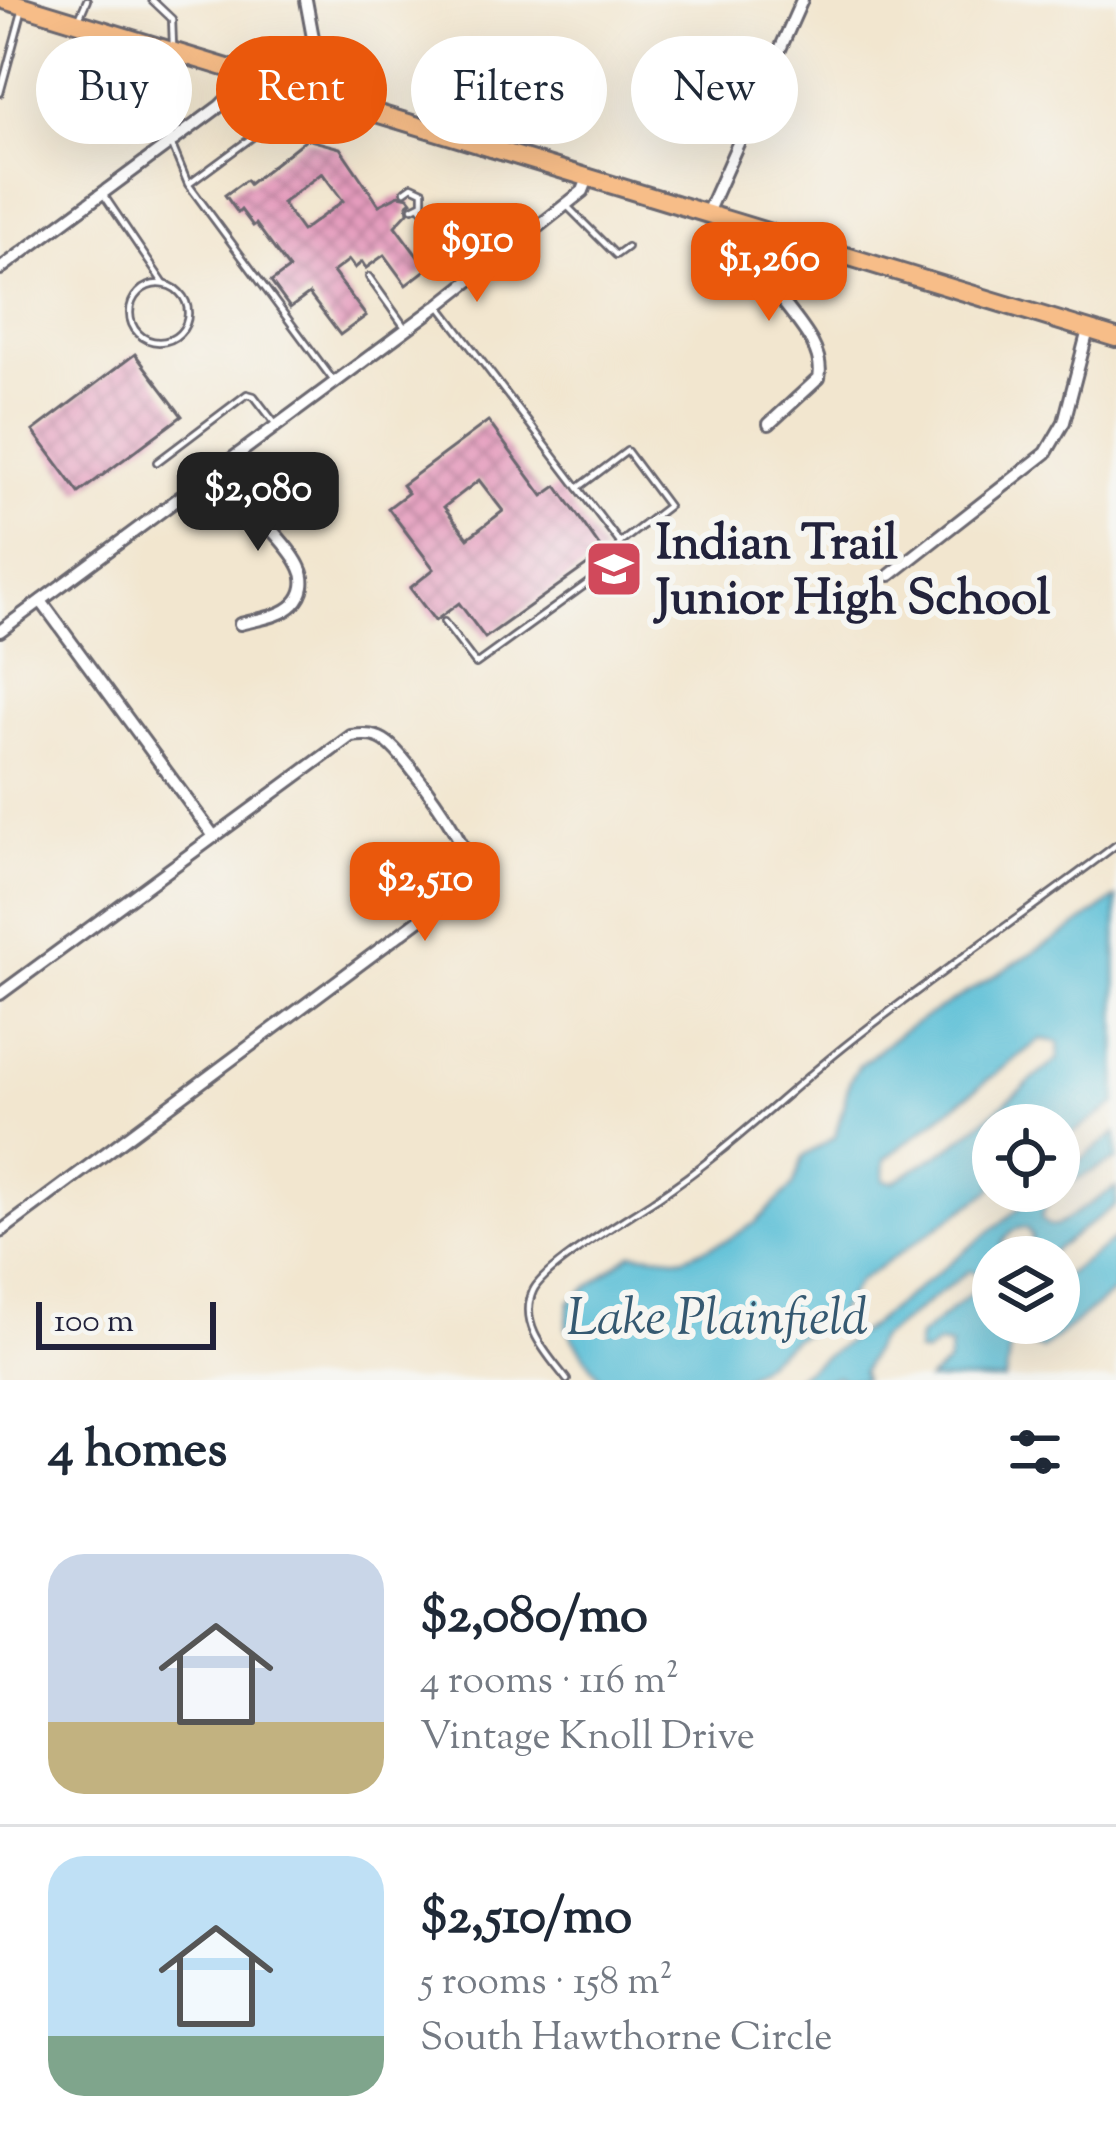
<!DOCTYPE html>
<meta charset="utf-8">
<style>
body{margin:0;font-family:"Sorts Mill Goudy",serif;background:#f2f2f3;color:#1f2937;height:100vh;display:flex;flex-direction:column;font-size:45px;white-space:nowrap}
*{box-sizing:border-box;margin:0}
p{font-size:39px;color:#747a83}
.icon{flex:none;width:66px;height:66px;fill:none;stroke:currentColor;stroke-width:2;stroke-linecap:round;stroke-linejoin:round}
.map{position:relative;height:1380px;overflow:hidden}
.sheet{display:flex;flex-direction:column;background:#fff;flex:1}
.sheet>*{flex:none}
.guide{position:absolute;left:36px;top:36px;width:1044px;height:108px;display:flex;gap:24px}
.controls{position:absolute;left:972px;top:1104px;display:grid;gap:24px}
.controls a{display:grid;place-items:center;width:108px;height:108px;border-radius:50%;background:#fff;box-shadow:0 12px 48px #0002;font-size:60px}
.scale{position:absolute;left:36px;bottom:30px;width:180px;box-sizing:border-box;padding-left:12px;border:6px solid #22223b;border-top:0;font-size:33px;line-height:42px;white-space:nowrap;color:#22223b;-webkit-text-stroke:9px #f6f6f2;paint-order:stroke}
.price{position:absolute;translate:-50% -102px;padding:0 27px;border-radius:24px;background:#ea580c;color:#fff;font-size:39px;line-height:78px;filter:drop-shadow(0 3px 6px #0008)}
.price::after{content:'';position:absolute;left:50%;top:72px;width:36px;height:27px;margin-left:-18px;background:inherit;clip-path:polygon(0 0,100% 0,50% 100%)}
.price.current{background:#222;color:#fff}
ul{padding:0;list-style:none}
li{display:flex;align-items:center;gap:36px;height:300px;padding:0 48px}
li+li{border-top:3px solid #e0e1e3}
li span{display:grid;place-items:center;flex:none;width:336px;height:240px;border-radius:36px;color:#555}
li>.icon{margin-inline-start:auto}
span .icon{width:144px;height:144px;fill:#fffc;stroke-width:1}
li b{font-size:51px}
h2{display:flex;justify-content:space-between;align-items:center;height:144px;padding:0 48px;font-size:51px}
.tag{padding:0 42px;border-radius:54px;background:#fff;box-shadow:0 12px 48px #0002;font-size:42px;line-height:108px}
.tag.current{background:#ea580c;color:#fff}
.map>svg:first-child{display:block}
</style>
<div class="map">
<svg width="1116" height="1380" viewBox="0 0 1116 1380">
<defs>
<pattern id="building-cross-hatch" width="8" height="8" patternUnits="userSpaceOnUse" patternTransform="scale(3)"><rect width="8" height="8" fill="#e59cbd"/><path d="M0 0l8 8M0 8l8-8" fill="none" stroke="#b97f9b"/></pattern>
</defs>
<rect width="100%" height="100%" fill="#f6f6f2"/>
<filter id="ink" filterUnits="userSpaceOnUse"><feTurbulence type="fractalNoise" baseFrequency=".00833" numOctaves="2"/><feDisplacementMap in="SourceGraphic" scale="24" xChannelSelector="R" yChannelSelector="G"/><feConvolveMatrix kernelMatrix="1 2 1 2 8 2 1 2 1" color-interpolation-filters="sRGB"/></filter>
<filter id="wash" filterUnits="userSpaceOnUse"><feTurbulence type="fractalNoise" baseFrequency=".004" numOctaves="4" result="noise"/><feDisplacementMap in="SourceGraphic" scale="48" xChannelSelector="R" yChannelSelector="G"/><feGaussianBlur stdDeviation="2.7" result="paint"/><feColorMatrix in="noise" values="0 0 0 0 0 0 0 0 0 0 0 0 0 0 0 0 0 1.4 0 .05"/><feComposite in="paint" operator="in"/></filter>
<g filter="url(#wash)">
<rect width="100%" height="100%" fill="#f2e6cf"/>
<g fill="#58bed6" stroke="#3d7088" stroke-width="3" fill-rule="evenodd">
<path d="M1116,898v206l-57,39v-18h-66v64l-135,93 -28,42 -35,14 -54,42h-140l-35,-53 4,-26 62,-48 50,5 45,-18 28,-17 38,-37 10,-29 32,-20 15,-57 9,-14 42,-34 171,-103zM1041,1039l18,3 -1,17 -104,86 -60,37 -10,-2 1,-21z"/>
<path d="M1116,1133v27c-24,11 -68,30 -75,58l8,8h7l60,-39v18l-71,52h-32l17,-9 2,-12 -6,-8c-13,-2 -26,13 -27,26l4,3h-10v37l-7,17 7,12h66v-43l57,-42v52l-74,59 -31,-8 -6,39h-77l20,-17 3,-17 -13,-2 -13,10 -8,-2 2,-15 61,-51 3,-10 -13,-6 -93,71 -15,31 2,8h-21l-6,-4 -10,4h-36l79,-54 171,-135h18v-15z"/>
</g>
<g id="blocks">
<g fill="url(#building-cross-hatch)" fill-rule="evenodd">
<path d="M306,139l34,9 39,57 20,-10 10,2 3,4 -5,4 1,7 -13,14 32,43 -21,16 -22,-30 -18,13 -4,-6 -7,6 -6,-8 -16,12 33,44 -26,19 -31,-41 -19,14 -19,-26 18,-13 -33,-45 -3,2 -12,-16 -3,3 -13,-18 21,-15 3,4zM322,173l21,28 -41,30 -20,-28z"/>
<path d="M135,354l47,62 -103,77 -46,-62z"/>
<path d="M488,421l55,75 14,-10 47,67 -119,85 -26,-35 -24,18 -25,-33 24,-19 -46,-61 20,-15 -6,-8zM479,480l24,31 -35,27 -24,-31z"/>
</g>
</g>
</g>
<g filter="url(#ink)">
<use href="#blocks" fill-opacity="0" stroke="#6b676f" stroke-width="3"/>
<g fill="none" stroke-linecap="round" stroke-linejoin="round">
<g stroke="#6b676f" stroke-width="10">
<g id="lane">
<path d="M152,0l20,19 1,27"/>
<path d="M80,16l7,-16"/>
<path d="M0,93l22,-81"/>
<path d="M171,143l17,41 145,196"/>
<path d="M189,184l77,-57"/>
<path d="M405,191l7,-5 11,5v12l-10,5"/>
<path d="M103,194l61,90"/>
<path d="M566,205l50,50 11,-8"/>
<path d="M420,206l54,72"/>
<path d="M369,277l35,49"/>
<circle cx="159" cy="313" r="29"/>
<path d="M439,305l181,238 -10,24 -134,97 -32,-42"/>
<path d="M157,462l90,-68 7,2 20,26"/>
<path d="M578,488l49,-37 41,55 -48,37"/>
<path d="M567,1380c-19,-25 -49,-55 -34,-89 11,-25 98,-75 124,-93 70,-46 127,-104 193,-156 86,-68 178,-130 266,-197"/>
</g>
</g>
<g stroke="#6b676f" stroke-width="16">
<g id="street">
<path d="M306,0l12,65 -3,30"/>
<path d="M707,213l95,-213"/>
<path d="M747,226c0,61 82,104 72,152l-50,46"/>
<path d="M0,269l220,-163 11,-11 11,-21"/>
<path d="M216,473c21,23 73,69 84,95 6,12 4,26 -6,36 -13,13 -36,15 -54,20"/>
<path d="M890,575l156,-122 18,-31 24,-92"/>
<path d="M41,601l172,234"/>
<path d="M0,631l439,-326 144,-114 5,-13"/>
<path d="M0,994l351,-258c14,-2 26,-2 37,7 18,14 80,99 80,121 0,14 -8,24 -18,33l-450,335"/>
</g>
</g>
<g stroke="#6b676f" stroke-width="22">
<path id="primary" d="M4,0l1112,338"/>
</g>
<use href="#lane" stroke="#fff" stroke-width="4.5"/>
<use href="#street" stroke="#fff" stroke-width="10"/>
<use href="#primary" stroke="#f7bd88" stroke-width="16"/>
</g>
</g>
<defs>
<g id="school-square" transform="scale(3)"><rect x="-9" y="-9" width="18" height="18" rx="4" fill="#d1495b" stroke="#f6f6f2"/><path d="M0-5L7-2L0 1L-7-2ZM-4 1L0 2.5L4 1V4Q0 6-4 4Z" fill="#fff"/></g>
</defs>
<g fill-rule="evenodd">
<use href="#school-square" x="614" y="569"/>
</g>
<g text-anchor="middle" stroke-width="12" stroke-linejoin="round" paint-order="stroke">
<g font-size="48" font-weight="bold" fill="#22223b" stroke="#f6f6f2" text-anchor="start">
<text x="656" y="558">Indian Trail<tspan x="656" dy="55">Junior High School</tspan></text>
</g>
<g font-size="51" font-style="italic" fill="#355971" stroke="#f6f6f2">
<text x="717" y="1333">Lake Plainfield</text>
</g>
</g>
</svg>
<div class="controls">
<a><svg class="icon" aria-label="locate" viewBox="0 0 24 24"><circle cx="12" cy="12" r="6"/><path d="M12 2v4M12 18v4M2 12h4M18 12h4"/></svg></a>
<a><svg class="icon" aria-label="layers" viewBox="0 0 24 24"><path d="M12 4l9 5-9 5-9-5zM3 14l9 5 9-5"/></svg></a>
</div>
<div class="scale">100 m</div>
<b class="price" style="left:477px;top:305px">$910</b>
<b class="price" style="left:769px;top:324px">$1,260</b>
<b class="price current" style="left:258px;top:554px">$2,080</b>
<b class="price" style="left:425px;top:944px">$2,510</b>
<div class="guide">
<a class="tag">Buy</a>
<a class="tag current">Rent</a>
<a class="tag">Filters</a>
<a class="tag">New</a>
</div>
</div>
<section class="sheet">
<h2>4 homes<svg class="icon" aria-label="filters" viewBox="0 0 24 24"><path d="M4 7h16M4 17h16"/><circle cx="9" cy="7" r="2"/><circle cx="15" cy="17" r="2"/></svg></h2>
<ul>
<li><span style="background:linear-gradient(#c9d6e8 70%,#c2b280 0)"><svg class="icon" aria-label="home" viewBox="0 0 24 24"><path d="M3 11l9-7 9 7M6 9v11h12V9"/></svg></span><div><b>$2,080/mo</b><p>4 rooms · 116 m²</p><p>Vintage Knoll Drive</p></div></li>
<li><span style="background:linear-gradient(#bfe0f5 75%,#7fa58c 0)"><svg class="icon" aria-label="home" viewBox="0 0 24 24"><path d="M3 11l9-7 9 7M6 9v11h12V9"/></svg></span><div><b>$2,510/mo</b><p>5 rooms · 158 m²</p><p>South Hawthorne Circle</p></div></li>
</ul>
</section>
